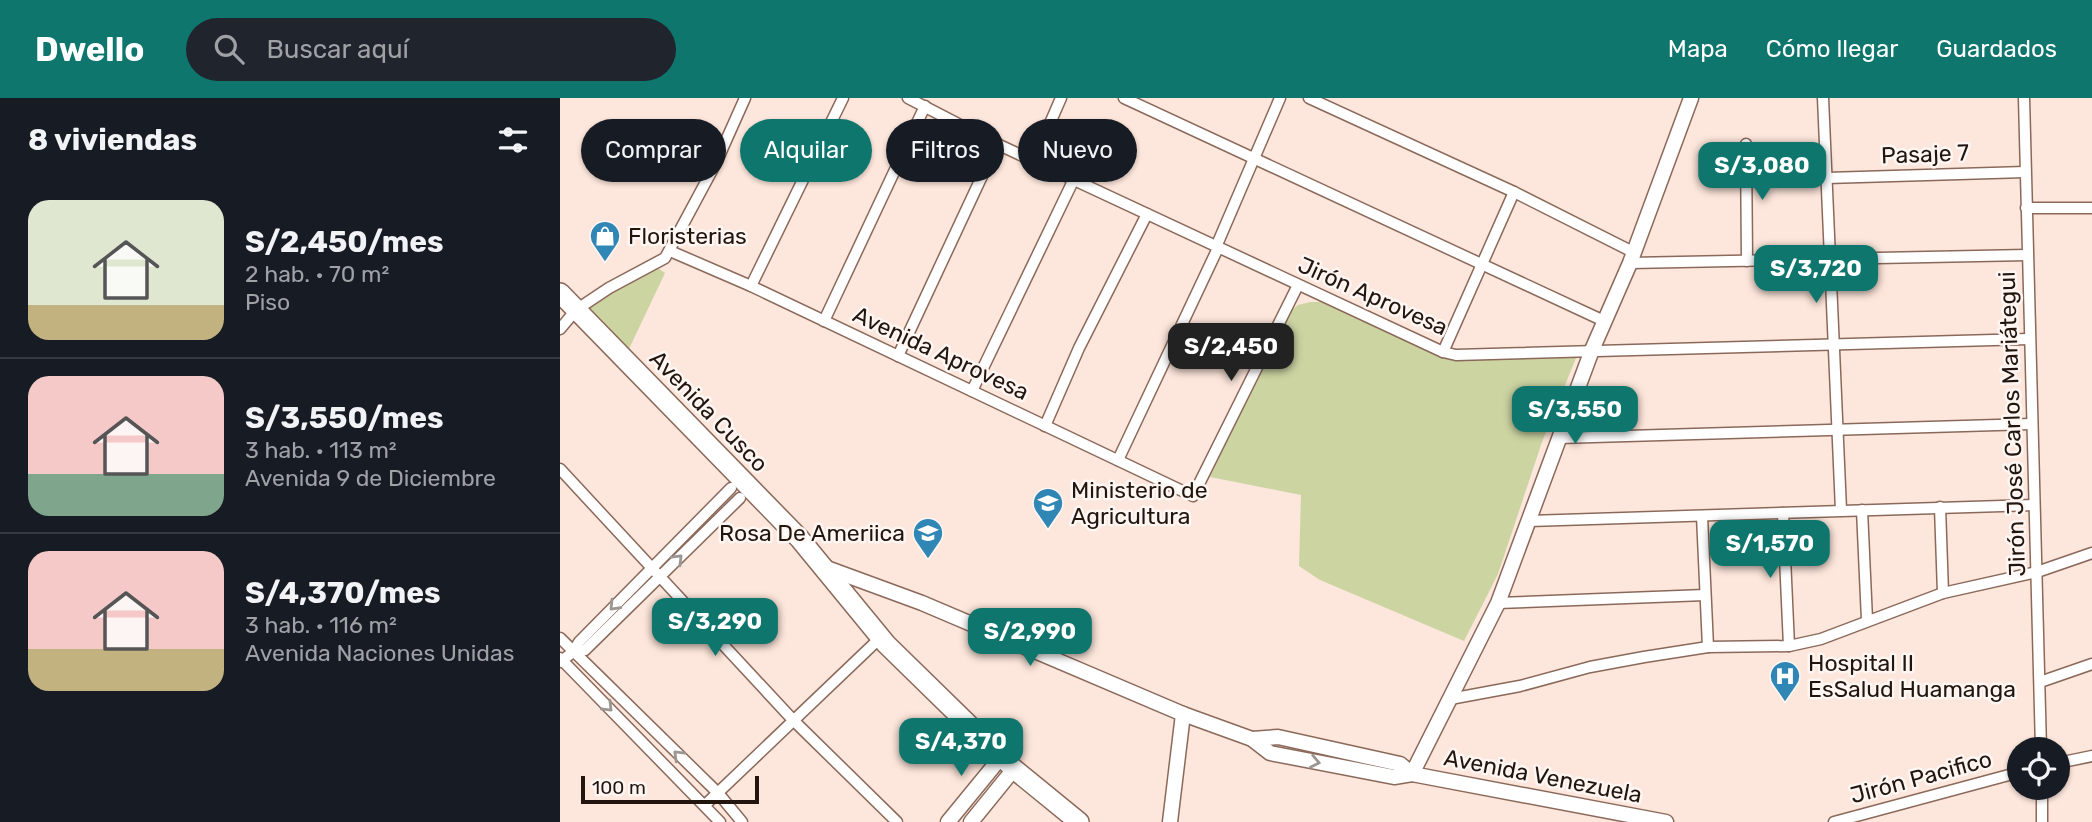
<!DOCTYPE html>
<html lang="es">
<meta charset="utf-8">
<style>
body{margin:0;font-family:Rubik,sans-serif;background:#20242c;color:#f1f3f6;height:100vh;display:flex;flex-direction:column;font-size:26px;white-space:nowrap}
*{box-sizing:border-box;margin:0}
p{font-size:23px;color:#9ea1a6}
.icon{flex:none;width:38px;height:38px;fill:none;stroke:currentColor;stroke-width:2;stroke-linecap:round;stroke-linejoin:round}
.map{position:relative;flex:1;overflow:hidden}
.side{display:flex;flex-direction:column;background:#171b24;width:560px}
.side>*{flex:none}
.banner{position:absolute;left:21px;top:21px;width:665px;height:63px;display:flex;gap:14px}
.controls{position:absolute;left:1447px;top:639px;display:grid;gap:14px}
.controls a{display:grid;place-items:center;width:63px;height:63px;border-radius:50%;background:#171b24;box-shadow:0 2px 5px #0004;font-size:35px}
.scale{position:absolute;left:21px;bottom:18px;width:178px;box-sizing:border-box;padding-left:7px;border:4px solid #22150e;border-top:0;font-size:19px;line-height:24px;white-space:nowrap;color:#22150e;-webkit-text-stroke:5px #fef6f3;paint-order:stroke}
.price{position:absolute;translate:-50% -60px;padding:0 16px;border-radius:14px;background:#0f766e;color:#fff;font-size:23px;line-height:46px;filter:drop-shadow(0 2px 4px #0008)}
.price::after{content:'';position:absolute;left:50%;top:42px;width:21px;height:16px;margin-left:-10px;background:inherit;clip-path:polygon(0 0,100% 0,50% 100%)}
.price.on{background:#222;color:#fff}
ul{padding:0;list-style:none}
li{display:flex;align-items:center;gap:21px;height:175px;padding:0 28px}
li+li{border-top:2px solid #363941}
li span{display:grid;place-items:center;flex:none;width:196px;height:140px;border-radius:21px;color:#555}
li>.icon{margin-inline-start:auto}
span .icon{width:84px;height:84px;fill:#fffc;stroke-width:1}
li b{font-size:30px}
h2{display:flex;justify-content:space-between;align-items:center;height:84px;padding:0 28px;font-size:30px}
.chip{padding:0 24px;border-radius:32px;background:#171b24;box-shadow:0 2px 5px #0004;font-size:24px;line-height:63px}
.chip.on{background:#0f766e;color:#fff}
header{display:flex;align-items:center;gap:42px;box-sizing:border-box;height:98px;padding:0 35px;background:#0f766e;color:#fff}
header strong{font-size:33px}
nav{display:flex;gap:38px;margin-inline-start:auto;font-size:24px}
.search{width:490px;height:63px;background:#20242c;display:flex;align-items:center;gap:18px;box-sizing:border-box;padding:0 24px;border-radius:38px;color:#9ea1a6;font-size:26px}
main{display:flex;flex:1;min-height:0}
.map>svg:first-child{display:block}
</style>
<header>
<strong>Dwello</strong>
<div class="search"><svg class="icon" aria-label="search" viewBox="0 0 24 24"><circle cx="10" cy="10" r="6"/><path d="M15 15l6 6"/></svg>Buscar aquí</div>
<nav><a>Mapa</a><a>Cómo llegar</a><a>Guardados</a></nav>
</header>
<main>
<section class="side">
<h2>8 viviendas<svg class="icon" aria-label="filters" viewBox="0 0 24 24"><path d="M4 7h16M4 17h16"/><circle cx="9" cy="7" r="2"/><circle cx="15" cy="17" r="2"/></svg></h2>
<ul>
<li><span style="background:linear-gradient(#dfe7d0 75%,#c2b280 0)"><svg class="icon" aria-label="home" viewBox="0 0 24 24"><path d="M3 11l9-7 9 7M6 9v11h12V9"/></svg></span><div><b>S/2,450/mes</b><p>2 hab. · 70 m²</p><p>Piso</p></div></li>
<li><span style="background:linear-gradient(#f6c9c9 70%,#7fa58c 0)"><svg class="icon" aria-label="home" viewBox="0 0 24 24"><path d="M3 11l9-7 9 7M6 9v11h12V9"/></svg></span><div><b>S/3,550/mes</b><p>3 hab. · 113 m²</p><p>Avenida 9 de Diciembre</p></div></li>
<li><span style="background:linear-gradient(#f6c9c9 70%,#c2b280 0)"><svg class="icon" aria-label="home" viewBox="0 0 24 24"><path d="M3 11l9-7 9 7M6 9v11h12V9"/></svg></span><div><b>S/4,370/mes</b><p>3 hab. · 116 m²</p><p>Avenida Naciones Unidas</p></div></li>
</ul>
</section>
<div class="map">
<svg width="1532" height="724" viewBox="0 0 1532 724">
<rect width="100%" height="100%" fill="#fde6db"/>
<g fill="#ccd4a2">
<path d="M98,170l7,5 -38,80 -44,-45z"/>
<path d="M750,204h11l120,55 22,3 66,-3 47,1 -34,84 -44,132 -34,67 -144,-61 -21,-14 2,-71 -91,-18 78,-164 10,-8z"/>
</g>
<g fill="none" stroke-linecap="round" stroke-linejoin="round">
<g stroke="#8b695a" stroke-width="13">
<g id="street">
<path d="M348,0l89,46 446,208 13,3 573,-16"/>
<path d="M564,0l480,223"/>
<path d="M749,0l205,94 119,60"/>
<path d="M1263,0l18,412"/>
<path d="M1464,0l17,651"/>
<path d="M1186,46l1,117"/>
<path d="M474,62l27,-62"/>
<path d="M1267,80l198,-6"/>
<path d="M1466,110h66"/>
<path d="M656,149l64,-149"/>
<path d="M110,153l81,35 442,210 105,-211"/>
<path d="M1070,165l397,-8"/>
<path d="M191,188l92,-188"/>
<path d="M264,223l101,-215"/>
<path d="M0,231l16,-19 33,-22 56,-30 51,-95 29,-65"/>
<path d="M883,254l71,-160"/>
<path d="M338,258l99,-212"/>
<path d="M412,293l102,-212"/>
<path d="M485,328l34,-78 68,-134"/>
<path d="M999,340l472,-14"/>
<path d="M558,362l100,-212"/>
<path d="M0,371l233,251 104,102"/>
<path d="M1380,409l3,86"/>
<path d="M1302,412l5,110"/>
<path d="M1223,415l6,133"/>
<path d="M1142,418l6,131"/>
<path d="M969,423l505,-16"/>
<path d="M938,505l207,-8"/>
<path d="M0,540l158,155 24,29"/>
<path d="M13,554l12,-2 155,-152"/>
<path d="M0,560l160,164"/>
<path d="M0,564l13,-10 6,-10 152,-154"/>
<path d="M1480,584l52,-18"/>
<path d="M890,601l70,-13 70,-19 54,-10 64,-10 81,-1 32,-7 122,-46 94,-21 55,-19"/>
<path d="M1498,665l34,-7"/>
<path d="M1482,690v34"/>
<path d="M145,707l175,-167"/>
<path d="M1274,724l186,-50"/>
</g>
</g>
<g stroke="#8b695a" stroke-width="17">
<g id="secondary">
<path d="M264,469l98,36 261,111 69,25 18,14 124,24 18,-3 254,48"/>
<path d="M692,641l26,-2 122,27 12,10"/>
<path d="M852,676l86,-171 94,-253 38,-87 61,-165"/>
<path d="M388,724l54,-66"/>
<path d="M411,724l43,-53"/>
<path d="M610,724l13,-108"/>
</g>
</g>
<g stroke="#8b695a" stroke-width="22">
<path id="highway" d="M0,195l239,245 87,106 128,125 65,53"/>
</g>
<use href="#street" stroke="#fff" stroke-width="10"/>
<use href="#secondary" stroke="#fff" stroke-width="14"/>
<use href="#highway" stroke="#fff" stroke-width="19"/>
</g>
<defs><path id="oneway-chevron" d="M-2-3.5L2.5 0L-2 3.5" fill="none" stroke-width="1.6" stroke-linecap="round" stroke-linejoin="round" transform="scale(1.75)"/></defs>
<g stroke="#9c9693">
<use href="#oneway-chevron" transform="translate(118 461) rotate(-45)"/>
<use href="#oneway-chevron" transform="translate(54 508) rotate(134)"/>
<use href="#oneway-chevron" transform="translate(48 609) rotate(45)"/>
<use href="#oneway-chevron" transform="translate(118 657) rotate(-136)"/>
<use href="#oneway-chevron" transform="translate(755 664) rotate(11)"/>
</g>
<defs>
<g id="shop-pin" transform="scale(1.575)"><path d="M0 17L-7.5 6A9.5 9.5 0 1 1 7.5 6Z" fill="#3087b6" stroke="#fef6f3"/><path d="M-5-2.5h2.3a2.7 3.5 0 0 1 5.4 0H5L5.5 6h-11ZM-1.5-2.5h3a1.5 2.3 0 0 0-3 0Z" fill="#fff"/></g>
<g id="school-pin" transform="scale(1.575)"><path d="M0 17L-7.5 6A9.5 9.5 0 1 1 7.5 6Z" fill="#3087b6" stroke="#fef6f3"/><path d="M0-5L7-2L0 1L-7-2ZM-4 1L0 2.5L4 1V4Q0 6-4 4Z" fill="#fff"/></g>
<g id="hospital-pin" transform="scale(1.575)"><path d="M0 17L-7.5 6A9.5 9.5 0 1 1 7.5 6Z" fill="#3087b6" stroke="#fef6f3"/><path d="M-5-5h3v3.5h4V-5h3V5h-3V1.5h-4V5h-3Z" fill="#fff"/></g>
</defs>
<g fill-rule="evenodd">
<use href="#shop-pin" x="45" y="138"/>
<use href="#school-pin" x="488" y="405"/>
<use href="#school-pin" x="368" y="435"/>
<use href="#hospital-pin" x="1225" y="578"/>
</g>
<g text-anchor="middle" stroke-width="5" stroke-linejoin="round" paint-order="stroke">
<g font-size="23" fill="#22150e" stroke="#fef6f3">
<text transform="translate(1365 56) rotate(-2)" y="8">Pasaje 7</text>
<text transform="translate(813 198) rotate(24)" y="8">Jirón Aprovesa</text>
<text transform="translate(381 255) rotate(25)" y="8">Avenida Aprovesa</text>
<text transform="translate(149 313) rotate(46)" y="8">Avenida Cusco</text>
<text transform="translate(1452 326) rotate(-92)" y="8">Jirón José Carlos Mariátegui</text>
<text transform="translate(983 678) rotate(11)" y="8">Avenida Venezuela</text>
<text transform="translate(1361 679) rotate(-15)" y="8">Jirón Pacifico</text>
</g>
<g font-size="23" fill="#22150e" stroke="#fef6f3" text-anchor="start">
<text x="68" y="146">Floristerias</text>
<text x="511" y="400">Ministerio de<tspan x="511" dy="26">Agricultura</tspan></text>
<text x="345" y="443" text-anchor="end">Rosa De Ameriica</text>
<text x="1248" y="573">Hospital II<tspan x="1248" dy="26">EsSalud Huamanga</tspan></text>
</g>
</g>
</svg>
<div class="controls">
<a><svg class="icon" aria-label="locate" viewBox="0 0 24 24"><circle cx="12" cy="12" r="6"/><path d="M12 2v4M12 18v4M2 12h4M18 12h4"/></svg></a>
</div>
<div class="scale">100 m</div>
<b class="price" style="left:1202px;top:104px">S/3,080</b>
<b class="price" style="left:1256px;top:207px">S/3,720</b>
<b class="price on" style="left:671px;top:285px">S/2,450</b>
<b class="price" style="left:1015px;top:348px">S/3,550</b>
<b class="price" style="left:1210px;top:482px">S/1,570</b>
<b class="price" style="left:155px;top:560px">S/3,290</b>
<b class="price" style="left:470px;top:570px">S/2,990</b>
<b class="price" style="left:401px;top:680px">S/4,370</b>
<div class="banner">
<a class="chip">Comprar</a>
<a class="chip on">Alquilar</a>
<a class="chip">Filtros</a>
<a class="chip">Nuevo</a>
</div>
</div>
</main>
